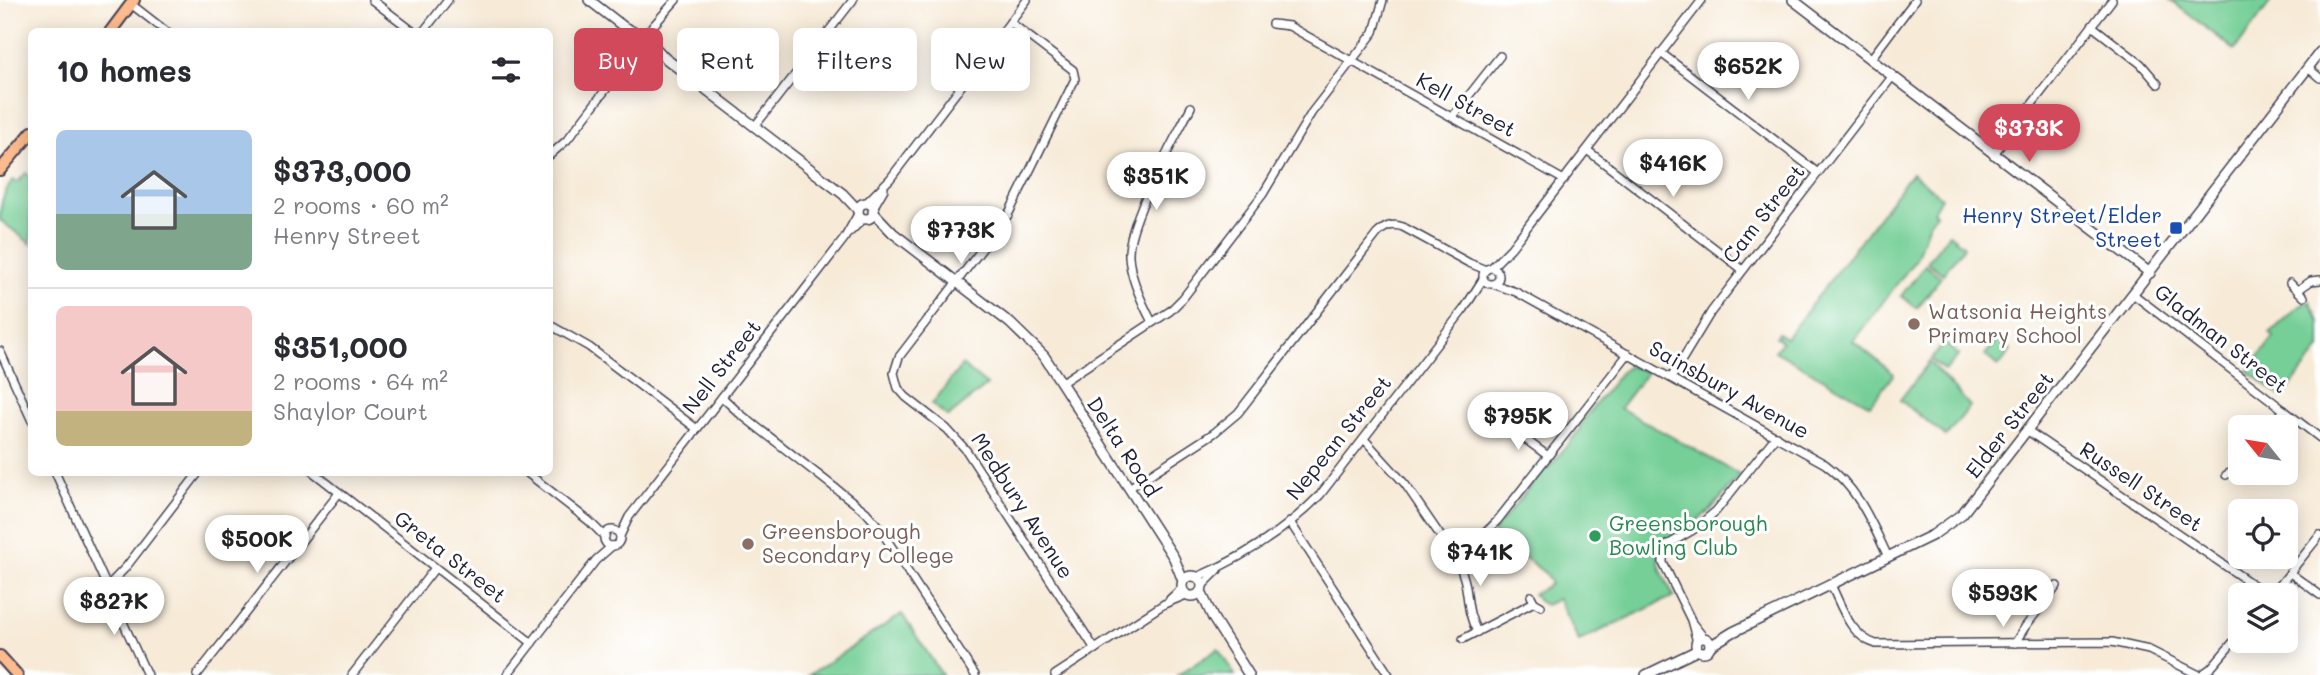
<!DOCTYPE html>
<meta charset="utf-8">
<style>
body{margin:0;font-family:Mali,sans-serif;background:#f7f7f7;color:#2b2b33;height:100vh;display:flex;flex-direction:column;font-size:26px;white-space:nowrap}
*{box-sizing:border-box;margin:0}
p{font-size:23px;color:#7c7c81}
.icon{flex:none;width:38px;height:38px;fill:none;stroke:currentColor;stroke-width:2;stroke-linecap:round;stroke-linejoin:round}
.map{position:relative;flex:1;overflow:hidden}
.panel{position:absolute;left:28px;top:28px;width:525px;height:448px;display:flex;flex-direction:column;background:#fff;border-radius:10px;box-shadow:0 4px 18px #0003}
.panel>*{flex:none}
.top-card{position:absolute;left:574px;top:28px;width:665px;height:63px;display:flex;gap:14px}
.needle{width:46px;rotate:300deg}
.tools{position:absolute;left:2228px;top:415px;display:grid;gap:14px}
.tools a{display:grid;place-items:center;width:70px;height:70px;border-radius:10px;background:#fff;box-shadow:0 4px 18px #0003;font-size:35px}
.price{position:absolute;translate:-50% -60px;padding:0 16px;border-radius:24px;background:#fff;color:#222;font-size:23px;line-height:46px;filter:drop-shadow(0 2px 4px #0008)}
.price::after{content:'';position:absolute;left:50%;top:42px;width:21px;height:16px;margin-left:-10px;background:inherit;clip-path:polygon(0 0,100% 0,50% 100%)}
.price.active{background:#d1495b;color:#fff}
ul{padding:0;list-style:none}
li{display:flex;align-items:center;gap:21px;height:175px;padding:0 28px}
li+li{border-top:2px solid #e1e1e2}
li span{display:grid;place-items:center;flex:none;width:196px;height:140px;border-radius:10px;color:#555}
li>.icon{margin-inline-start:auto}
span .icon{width:84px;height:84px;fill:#fffc;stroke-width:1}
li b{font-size:30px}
h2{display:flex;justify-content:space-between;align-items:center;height:84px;padding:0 28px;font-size:30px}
.tag{padding:0 24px;border-radius:10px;background:#fff;box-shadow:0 4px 18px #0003;font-size:24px;line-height:63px}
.tag.active{background:#d1495b;color:#fff}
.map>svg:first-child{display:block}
</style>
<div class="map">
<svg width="2320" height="675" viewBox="0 0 2320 675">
<rect width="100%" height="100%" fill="#fff"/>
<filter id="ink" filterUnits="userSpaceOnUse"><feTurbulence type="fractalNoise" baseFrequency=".0143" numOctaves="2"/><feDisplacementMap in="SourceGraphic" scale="14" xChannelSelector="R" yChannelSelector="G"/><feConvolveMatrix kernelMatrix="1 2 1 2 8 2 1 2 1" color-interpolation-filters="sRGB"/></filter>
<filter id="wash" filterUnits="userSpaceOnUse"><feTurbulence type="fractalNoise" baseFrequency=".00686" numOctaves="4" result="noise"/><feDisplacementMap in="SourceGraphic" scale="28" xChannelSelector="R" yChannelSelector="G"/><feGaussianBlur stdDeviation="1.57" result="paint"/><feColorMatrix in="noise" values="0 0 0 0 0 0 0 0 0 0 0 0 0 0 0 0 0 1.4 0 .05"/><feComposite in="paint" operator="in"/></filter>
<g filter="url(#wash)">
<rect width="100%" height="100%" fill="#f7ebd8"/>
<g fill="#75cf96" stroke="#4c7868" stroke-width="2">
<path d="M2170,0h102l-37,50z"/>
<path d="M26,173l5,5v66l-31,-24c0,-17 3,-26 13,-40l4,3z"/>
<path d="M1912,173l29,24 -8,14 3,3 -7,9 -13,36 -63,82 41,33 -24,31 -95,-54 7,-9 -6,-5 2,-4 8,5z"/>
<path d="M1949,234l15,12 -21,28 -16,-12z"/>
<path d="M1925,265l16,12 -24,31 -16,-12z"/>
<path d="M2310,301l10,22v26l-38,48 -34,-26 26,-34 -4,-4 28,-26z"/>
<path d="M1998,339l13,11 -12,16 -14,-11z"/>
<path d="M1944,343l15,12 -14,16 -14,-11z"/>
<path d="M1929,362l41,44 -24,30 -46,-36z"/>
<path d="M962,365l25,20 -39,32 -16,-13z"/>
<path d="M1629,366l18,6 -27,36 120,67 -30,36 -50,36c-6,17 6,33 14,49l-95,45 -21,-42 -13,6 -7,-4 -5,-7 18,-10 -5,-10 -53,-41 50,-63 5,-1 32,-40v-5l42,-53z"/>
<path d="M902,614l40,61h-133z"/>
<path d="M1218,649l17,26h-57z"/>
</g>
</g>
<g filter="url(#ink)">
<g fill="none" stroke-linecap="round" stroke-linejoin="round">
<g stroke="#424053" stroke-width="10">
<g id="minor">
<path d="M372,0l42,32"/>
<path d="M131,4l36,28"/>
<path d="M1010,22l63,48 2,9 -67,136 -109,142 -5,16 4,15 8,9 41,32 19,21 129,199"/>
<path d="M1272,24l17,2 275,154"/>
<path d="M2092,26l49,38 17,20"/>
<path d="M423,32l25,-32"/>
<path d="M645,35l31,-35"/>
<path d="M1661,53l157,120"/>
<path d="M1870,60l45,-60"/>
<path d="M2308,68l12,10"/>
<path d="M1452,117l48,-61"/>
<path d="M755,126l98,-126"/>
<path d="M1587,150l156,120"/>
<path d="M550,155l17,-15 63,-82 7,-14"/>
<path d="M1993,155l119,-155"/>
<path d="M866,203l24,-24 137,-179"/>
<path d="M873,208l11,-19"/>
<path d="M851,231l12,-12"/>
<circle cx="1491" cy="276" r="8"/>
<path d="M1491,268l20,-20 191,-248"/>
<path d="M2290,283l14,14"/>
<path d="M1493,284l23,8 309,172c33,24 46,57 63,93"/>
<path d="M2298,290l13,-9 9,-1"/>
<path d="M2133,294l187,144"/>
<path d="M1152,322c-10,-19 -22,-44 -23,-66 -2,-34 45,-115 62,-149"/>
<path d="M550,325l39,22 108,82"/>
<path d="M0,351l32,70"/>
<path d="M1671,378l40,-66 181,-235"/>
<path d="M1061,383l109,-72 13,-13 80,-104 49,-82 62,-80 9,-32"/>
<path d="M722,397l17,16 127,99 12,14 97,149"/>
<path d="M1506,425l42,31"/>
<path d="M2271,427l13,-17"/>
<path d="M2028,431l240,164"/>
<path d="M1364,439l41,45 41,60c17,12 39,-10 51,-23l131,-167"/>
<path d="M55,472l92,203"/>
<path d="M313,472l219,171"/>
<path d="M526,472l63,49 16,16"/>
<path d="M2226,475l14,-8"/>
<path d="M1129,488l85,-55 24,-20 139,-179c8,-8 15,-11 26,-7l66,36 17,7"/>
<path d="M1290,522l99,153"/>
<circle cx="612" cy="538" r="8"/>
<path d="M620,536l9,-19 215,-278 14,-25"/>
<path d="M1456,549c1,12 6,21 9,33 4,20 2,30 12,50"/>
<path d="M2290,573l30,22"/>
<path d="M1197,577c45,-19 89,-47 123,-82l144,-186 19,-30"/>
<path d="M1203,585l15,-15"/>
<path d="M1831,585c11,22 19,51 45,59l236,-2 37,8 50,25"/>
<path d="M107,587l19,-20 73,-95"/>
<path d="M2272,595l48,-60"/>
<path d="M1531,596l3,6 7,4"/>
<path d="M1170,599l12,-11"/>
<path d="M1693,624l11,14"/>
<path d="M1463,639l71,-37"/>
<path d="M1697,642l-6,-22 -28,-57v-12l6,-7 24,-14 23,-19 60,-75"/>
<path d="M2015,643l10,-16 32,-41"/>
<path d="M197,675l142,-182"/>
<path d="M352,675l83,-107"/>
<path d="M507,675l89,-115 16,-14"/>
<path d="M1055,675l109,-71 22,-9"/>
<path d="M2201,675l10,-7 29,-34"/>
</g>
</g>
<g stroke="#424053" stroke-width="12">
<g id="tertiary">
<path d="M589,0l35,27 18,9"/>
<path d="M1793,0l357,273"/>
<circle cx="644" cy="42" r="7"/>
<path d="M651,43l14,15 178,136 15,16"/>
<circle cx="866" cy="211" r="8"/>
<path d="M873,212l20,21 117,90 34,33 130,202 9,23"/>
<circle cx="1192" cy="586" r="10"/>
<path d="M1201,592l12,26 36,57"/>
<circle cx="1703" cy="645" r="7"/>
<path d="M1710,646l23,-14 200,-97 29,-21 358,-462"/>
<path d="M1646,675l52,-25"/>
</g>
</g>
<g stroke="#424053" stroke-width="14">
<g id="primary">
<path d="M110,32l24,-32"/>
<path d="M0,170l32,-38"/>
</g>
</g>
<g stroke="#424053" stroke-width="14">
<path id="trunk" d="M0,656l17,19"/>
</g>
<use href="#minor" stroke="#fff" stroke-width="7"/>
<use href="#tertiary" stroke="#fff" stroke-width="9"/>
<use href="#primary" stroke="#fcba8d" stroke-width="10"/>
<use href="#trunk" stroke="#fcba8d" stroke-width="10"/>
</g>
</g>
<rect fill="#1a4fb4" stroke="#fff" stroke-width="2.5" x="2169" y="221" width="14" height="14" rx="3.5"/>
<g fill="#8d6e63" stroke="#fff" stroke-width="2.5">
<circle cx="1914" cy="324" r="7"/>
<circle cx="748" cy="544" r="7"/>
</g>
<circle fill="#2e9e5b" stroke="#fff" stroke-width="2.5" cx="1595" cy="536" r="7"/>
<g text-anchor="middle" stroke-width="6" stroke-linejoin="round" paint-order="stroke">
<g font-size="21" fill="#22223b" stroke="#fff">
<text transform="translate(1466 105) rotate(29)" y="7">Kell Street</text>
<text transform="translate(1764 214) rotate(-52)" y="7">Cam Street</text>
<text transform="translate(2221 339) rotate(38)" y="7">Gladman Street</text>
<text transform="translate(722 367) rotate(-52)" y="7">Nell Street</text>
<text transform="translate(1729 390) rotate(29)" y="7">Sainsbury Avenue</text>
<text transform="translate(2010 425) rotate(-52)" y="7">Elder Street</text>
<text transform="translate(1339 438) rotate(-51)" y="7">Nepean Street</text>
<text transform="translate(1123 447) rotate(57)" y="7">Delta Road</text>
<text transform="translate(2141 487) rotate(34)" y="7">Russell Street</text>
<text transform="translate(1022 506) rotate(57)" y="7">Medbury Avenue</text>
<text transform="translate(450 557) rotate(38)" y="7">Greta Street</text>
</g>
<g font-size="21" fill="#164399" stroke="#fff" text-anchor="end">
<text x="2162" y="223">Henry Street/Elder<tspan x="2162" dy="24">Street</tspan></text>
</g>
<g font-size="21" fill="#785e54" stroke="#fff" text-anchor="start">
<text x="1928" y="319">Watsonia Heights<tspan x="1928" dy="24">Primary School</tspan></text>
<text x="762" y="539">Greensborough<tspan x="762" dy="24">Secondary College</tspan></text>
</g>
<g font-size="21" fill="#27864d" stroke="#fff" text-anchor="start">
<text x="1609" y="531">Greensborough<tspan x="1609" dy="24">Bowling Club</tspan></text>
</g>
</g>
</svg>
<div class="tools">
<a><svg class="needle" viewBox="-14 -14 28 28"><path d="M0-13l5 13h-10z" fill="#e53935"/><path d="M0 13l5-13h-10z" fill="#7c7c81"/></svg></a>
<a><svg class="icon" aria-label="locate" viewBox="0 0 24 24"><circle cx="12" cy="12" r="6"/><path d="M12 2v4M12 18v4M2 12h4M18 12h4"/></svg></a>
<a><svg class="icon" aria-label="layers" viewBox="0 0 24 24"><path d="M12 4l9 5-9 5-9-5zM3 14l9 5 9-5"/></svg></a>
</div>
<b class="price" style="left:1748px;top:102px">$652K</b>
<b class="price active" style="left:2029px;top:164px">$373K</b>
<b class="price" style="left:1673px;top:199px">$416K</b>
<b class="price" style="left:1156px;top:212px">$351K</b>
<b class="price" style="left:961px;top:266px">$773K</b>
<b class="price" style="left:1518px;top:452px">$795K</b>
<b class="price" style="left:257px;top:575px">$500K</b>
<b class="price" style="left:1480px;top:588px">$741K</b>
<b class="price" style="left:2003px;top:629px">$593K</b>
<b class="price" style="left:114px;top:637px">$827K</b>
<div class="top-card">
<a class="tag active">Buy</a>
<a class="tag">Rent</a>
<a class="tag">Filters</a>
<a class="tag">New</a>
</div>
<section class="panel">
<h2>10 homes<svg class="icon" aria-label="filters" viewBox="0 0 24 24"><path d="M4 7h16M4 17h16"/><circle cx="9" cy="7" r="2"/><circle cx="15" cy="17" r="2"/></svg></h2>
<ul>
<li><span style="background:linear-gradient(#a9c7e8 60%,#7fa58c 0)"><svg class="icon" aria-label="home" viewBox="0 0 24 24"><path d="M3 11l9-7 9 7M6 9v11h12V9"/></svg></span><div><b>$373,000</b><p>2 rooms · 60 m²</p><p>Henry Street</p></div></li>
<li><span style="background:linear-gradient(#f6c9c9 75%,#c2b280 0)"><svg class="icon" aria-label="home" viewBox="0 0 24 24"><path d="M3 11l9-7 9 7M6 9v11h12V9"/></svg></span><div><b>$351,000</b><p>2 rooms · 64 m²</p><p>Shaylor Court</p></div></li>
</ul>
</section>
</div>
